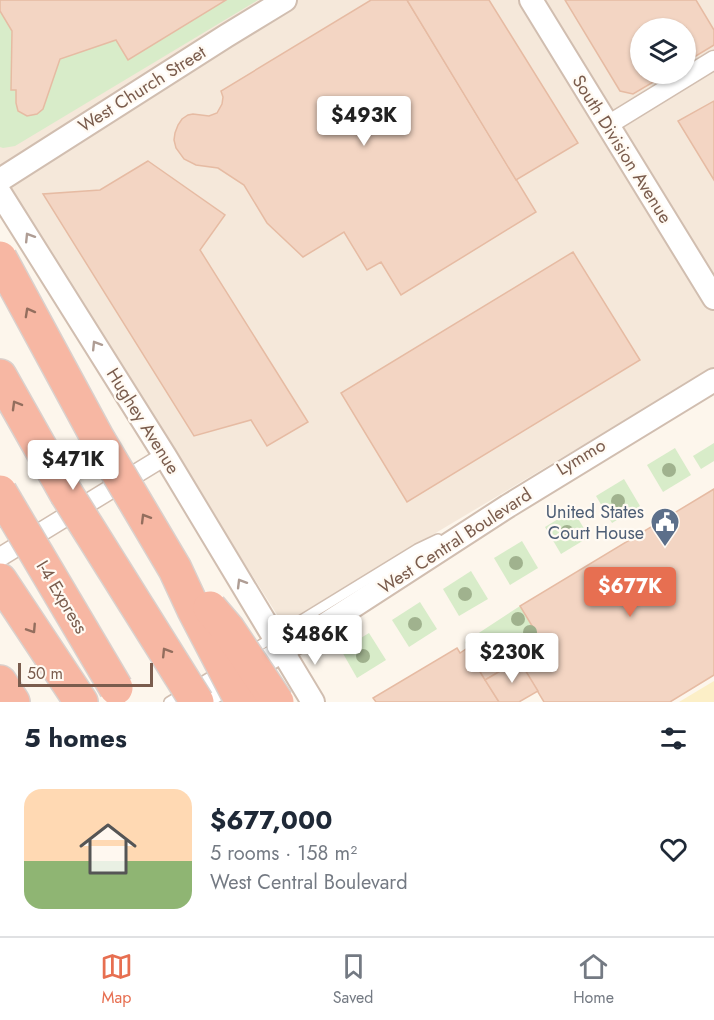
<!DOCTYPE html>
<meta charset="utf-8">
<style>
body{margin:0;font-family:Jost,sans-serif;background:#f6f6f7;color:#1f2937;height:100vh;display:flex;flex-direction:column;font-size:22px;white-space:nowrap}
*{box-sizing:border-box;margin:0}
p{font-size:20px;color:#747a83}
.icon{flex:none;width:33px;height:33px;fill:none;stroke:currentColor;stroke-width:2;stroke-linecap:round;stroke-linejoin:round}
.map{position:relative;height:702px;overflow:hidden}
.sheet{display:flex;flex-direction:column;background:#fff;flex:1}
.sheet>*{flex:none}
.fabs{position:absolute;left:630px;top:18px;display:grid;gap:12px}
.fabs a{display:grid;place-items:center;width:66px;height:66px;border-radius:50%;background:#fff;box-shadow:0 2px 4px #0004;font-size:30px}
.scale{position:absolute;left:18px;bottom:15px;width:135px;box-sizing:border-box;padding-left:6px;border:3px solid #7a5c4d;border-top:0;font-size:16px;line-height:21px;white-space:nowrap;color:#7a5c4d;-webkit-text-stroke:4px #fffaf3;paint-order:stroke}
.price{position:absolute;translate:-50% -51px;padding:0 14px;border-radius:6px;background:#fff;color:#222;font-size:20px;line-height:39px;filter:drop-shadow(0 2px 3px #0008)}
.price::after{content:'';position:absolute;left:50%;top:36px;width:18px;height:14px;margin-left:-9px;background:inherit;clip-path:polygon(0 0,100% 0,50% 100%)}
.price.on{background:#e76f51;color:#fff}
ul{padding:0;list-style:none}
li{display:flex;align-items:center;gap:18px;height:150px;padding:0 24px}
li+li{border-top:2px solid #e0e1e3}
li span{display:grid;place-items:center;flex:none;width:168px;height:120px;border-radius:18px;color:#555}
li>.icon{margin-inline-start:auto}
span .icon{width:72px;height:72px;fill:#fffc;stroke-width:1}
li b{font-size:26px}
h2{display:flex;justify-content:space-between;align-items:center;height:72px;padding:0 24px;font-size:26px}
.tabs{display:flex;justify-content:space-around;align-items:center;height:84px;border-top:2px solid #e0e1e3;background:#fff;font-size:16px;color:#747a83}
.tabs a{display:grid;justify-items:center;gap:3px}
.tabs .on{color:#e76f51}
.map>svg:first-child{display:block}
</style>
<div class="map">
<svg width="714" height="702" viewBox="0 0 714 702">
<rect width="100%" height="100%" fill="#fdf6ec"/>
<path fill="#f5e8da" fill-rule="evenodd" d="M0,0h714v367l-431,257 -167,-264 -116,-189zM640,28h46v46h-46z"/>
<g fill="#d8ecc9">
<path d="M0,0h258l-243,146 -12,2 -3,-1z"/>
<path d="M714,443v18l-13,8 -8,-13z"/>
<path d="M675,448l16,27 -28,17 -16,-27z"/>
<path d="M624,479l16,27 -28,17 -16,-27z"/>
<path d="M573,510l16,27 -28,17 -16,-27z"/>
<path d="M522,541l16,27 -28,17 -16,-27z"/>
<path d="M471,571l17,28 -29,17 -16,-27z"/>
<path d="M420,602l17,27 -28,18 -17,-27z"/>
<path d="M520,606l17,28 -58,36 -13,-21 2,-2 -3,-5z"/>
<path d="M369,633l17,27 -29,18 -16,-28z"/>
</g>
<path fill="#fcefc7" d="M714,681v21h-35z"/>
<g fill="#f3d5c3" stroke="#e6bba3" stroke-width="1.5">
<path d="M0,0h226l-98,60 -12,-20 -56,19 -17,50 -6,5 -10,2 -9,-5 -2,-8v-13h-5l1,-59 -12,-20z"/>
<path d="M371,0h36l129,212 -135,83 -20,-33 -14,8 -23,-38 -41,25 -36,-34 -23,-38 -26,-17 -22,-3 -12,-6 -8,-11 -2,-8 1,-7 3,-8 4,-6 6,-4 5,-1 16,2 8,-3 5,-9 1,-7 -2,-6z"/>
<path d="M407,0h82l89,143 -62,37z"/>
<path d="M565,0h131l18,30v15l-28,17v-34h-46v46h27l-34,20 -13,-3z"/>
<path d="M714,101v79l-36,-59z"/>
<path d="M148,161l77,54 -25,35 108,172 -41,24 -16,-26 -57,16 -151,-242 57,-4z"/>
<path d="M573,252l67,108 -233,142 -66,-109z"/>
<path d="M714,489v186l-44,27h-126l-32,-53 25,-15 -17,-28z"/>
<path d="M457,648l3,5 6,-4 33,53h-123l-3,-4z"/>
<path d="M513,650l6,10 -34,20 -6,-10z"/>
<path d="M519,660l19,31 -19,11h-20l-14,-22z"/>
</g>
<g fill="none" stroke-linecap="round" stroke-linejoin="round">
<g stroke="#d1beb0" stroke-width="12">
<g id="service">
<path d="M249,652l168,-103 21,-10"/>
<path d="M169,702l51,-31"/>
</g>
</g>
<g stroke="#d1beb0" stroke-width="21">
<g id="minor">
<path d="M608,125l106,-65"/>
<path d="M0,557l165,-101"/>
</g>
</g>
<g stroke="#d1beb0" stroke-width="26">
<g id="tertiary">
<path d="M531,0l183,298"/>
<path d="M0,180l226,-144 59,-36"/>
<path d="M0,193l165,263 148,246"/>
<path d="M197,702l115,-69 196,-127 206,-126"/>
</g>
</g>
<g stroke="#dad1cd" stroke-width="36">
<g id="motorway">
<path d="M0,376l66,117"/>
<path d="M0,580l81,122"/>
<path d="M0,682l13,20"/>
</g>
</g>
<use href="#service" stroke="#fff" stroke-width="9"/>
<use href="#minor" stroke="#fff" stroke-width="18"/>
<use href="#tertiary" stroke="#fff" stroke-width="22"/>
<use href="#motorway" stroke="#f7b7a3" stroke-width="33"/>
<g stroke="#dad1cd" stroke-width="36" stroke-linecap="butt">
<g id="motorway-bridge">
<path d="M0,258l98,181 77,130 19,41 48,92"/>
<path d="M0,492l116,196"/>
<path d="M66,493l131,209"/>
<path d="M210,608l18,21 49,73"/>
</g>
</g>
<use href="#motorway-bridge" stroke="#f7b7a3" stroke-width="33"/>
</g>
<g fill="#a0b28e">
<circle cx="669" cy="470" r="7"/>
<circle cx="618" cy="501" r="7"/>
<circle cx="567" cy="532" r="7"/>
<circle cx="516" cy="563" r="7"/>
<circle cx="465" cy="594" r="7"/>
<circle cx="518" cy="619" r="7"/>
<circle cx="415" cy="624" r="7"/>
<circle cx="530" cy="632" r="7"/>
<circle cx="478" cy="643" r="7"/>
<circle cx="363" cy="656" r="7"/>
<circle cx="489" cy="658" r="7"/>
</g>
<defs><path id="oneway-chevron" d="M-2-3.5L2.5 0L-2 3.5" fill="none" stroke-width="1.6" stroke-linecap="round" stroke-linejoin="round" transform="scale(1.5)"/></defs>
<g stroke="#af9d94">
<use href="#oneway-chevron" transform="translate(29 237) rotate(-122)"/>
<use href="#oneway-chevron" transform="translate(96 345) rotate(-122)"/>
<use href="#oneway-chevron" transform="translate(241 583) rotate(-121)"/>
</g>
<g stroke="#936e5e">
<use href="#oneway-chevron" transform="translate(29 312) rotate(-119)"/>
<use href="#oneway-chevron" transform="translate(16 405) rotate(-120)"/>
<use href="#oneway-chevron" transform="translate(145 518) rotate(-121)"/>
<use href="#oneway-chevron" transform="translate(32 629) rotate(57)"/>
<use href="#oneway-chevron" transform="translate(166 652) rotate(-122)"/>
</g>
<defs>
<g id="civic-pin" transform="scale(1.5)"><path d="M0 17L-7.5 6A9.5 9.5 0 1 1 7.5 6Z" fill="#5c6f8a" stroke="#fffaf3"/><path d="M-.6-6.5H3V-4.5H.6V-3L4-1V1h2V6H-6V1h2V-1L-.6-3ZM-1.2 2.5V6h2.4V2.5Z" fill="#fff"/></g>
</defs>
<g fill-rule="evenodd">
<use href="#civic-pin" x="665" y="522"/>
</g>
<g text-anchor="middle" stroke-width="4.5" stroke-linejoin="round" paint-order="stroke">
<g font-size="18" fill="#7a5c4d" stroke="#fffaf3">
<text transform="translate(142 89) rotate(-32)" y="6">West Church Street</text>
<text transform="translate(622 149) rotate(58)" y="6">South Division Avenue</text>
<text transform="translate(143 421) rotate(58)" y="6">Hughey Avenue</text>
<text transform="translate(581 457) rotate(-31)" y="6">Lymmo</text>
<text transform="translate(455 541) rotate(-33)" y="6">West Central Boulevard</text>
<text transform="translate(62 597) rotate(59)" y="6">I-4 Express</text>
</g>
<g font-size="18" fill="#4e5e75" stroke="#fffaf3" text-anchor="end">
<text x="644" y="518">United States<tspan x="644" dy="21">Court House</tspan></text>
</g>
</g>
</svg>
<div class="fabs">
<a><svg class="icon" aria-label="layers" viewBox="0 0 24 24"><path d="M12 4l9 5-9 5-9-5zM3 14l9 5 9-5"/></svg></a>
</div>
<div class="scale">50 m</div>
<b class="price" style="left:364px;top:147px">$493K</b>
<b class="price" style="left:73px;top:491px">$471K</b>
<b class="price on" style="left:630px;top:618px">$677K</b>
<b class="price" style="left:315px;top:666px">$486K</b>
<b class="price" style="left:512px;top:684px">$230K</b>
</div>
<section class="sheet">
<h2>5 homes<svg class="icon" aria-label="filters" viewBox="0 0 24 24"><path d="M4 7h16M4 17h16"/><circle cx="9" cy="7" r="2"/><circle cx="15" cy="17" r="2"/></svg></h2>
<ul>
<li><span style="background:linear-gradient(#ffd9b3 60%,#8fb573 0)"><svg class="icon" aria-label="home" viewBox="0 0 24 24"><path d="M3 11l9-7 9 7M6 9v11h12V9"/></svg></span><div><b>$677,000</b><p>5 rooms · 158 m²</p><p>West Central Boulevard</p></div><svg class="icon" aria-label="heart" viewBox="0 0 24 24"><path d="M12 20l-8-8c-3-5 5-10 8-4 3-6 11-1 8 4z"/></svg></li>
</ul>
</section>
<nav class="tabs">
<a class="on"><svg class="icon" aria-label="map" viewBox="0 0 24 24"><path d="M3 6l6-2 6 2 6-2v14l-6 2-6-2-6 2zM9 4v14M15 6v14"/></svg>Map</a>
<a><svg class="icon" aria-label="saved" viewBox="0 0 24 24"><path d="M7 4h10v16l-5-4-5 4z"/></svg>Saved</a>
<a><svg class="icon" aria-label="home" viewBox="0 0 24 24"><path d="M3 11l9-7 9 7M6 9v11h12V9"/></svg>Home</a>
</nav>
